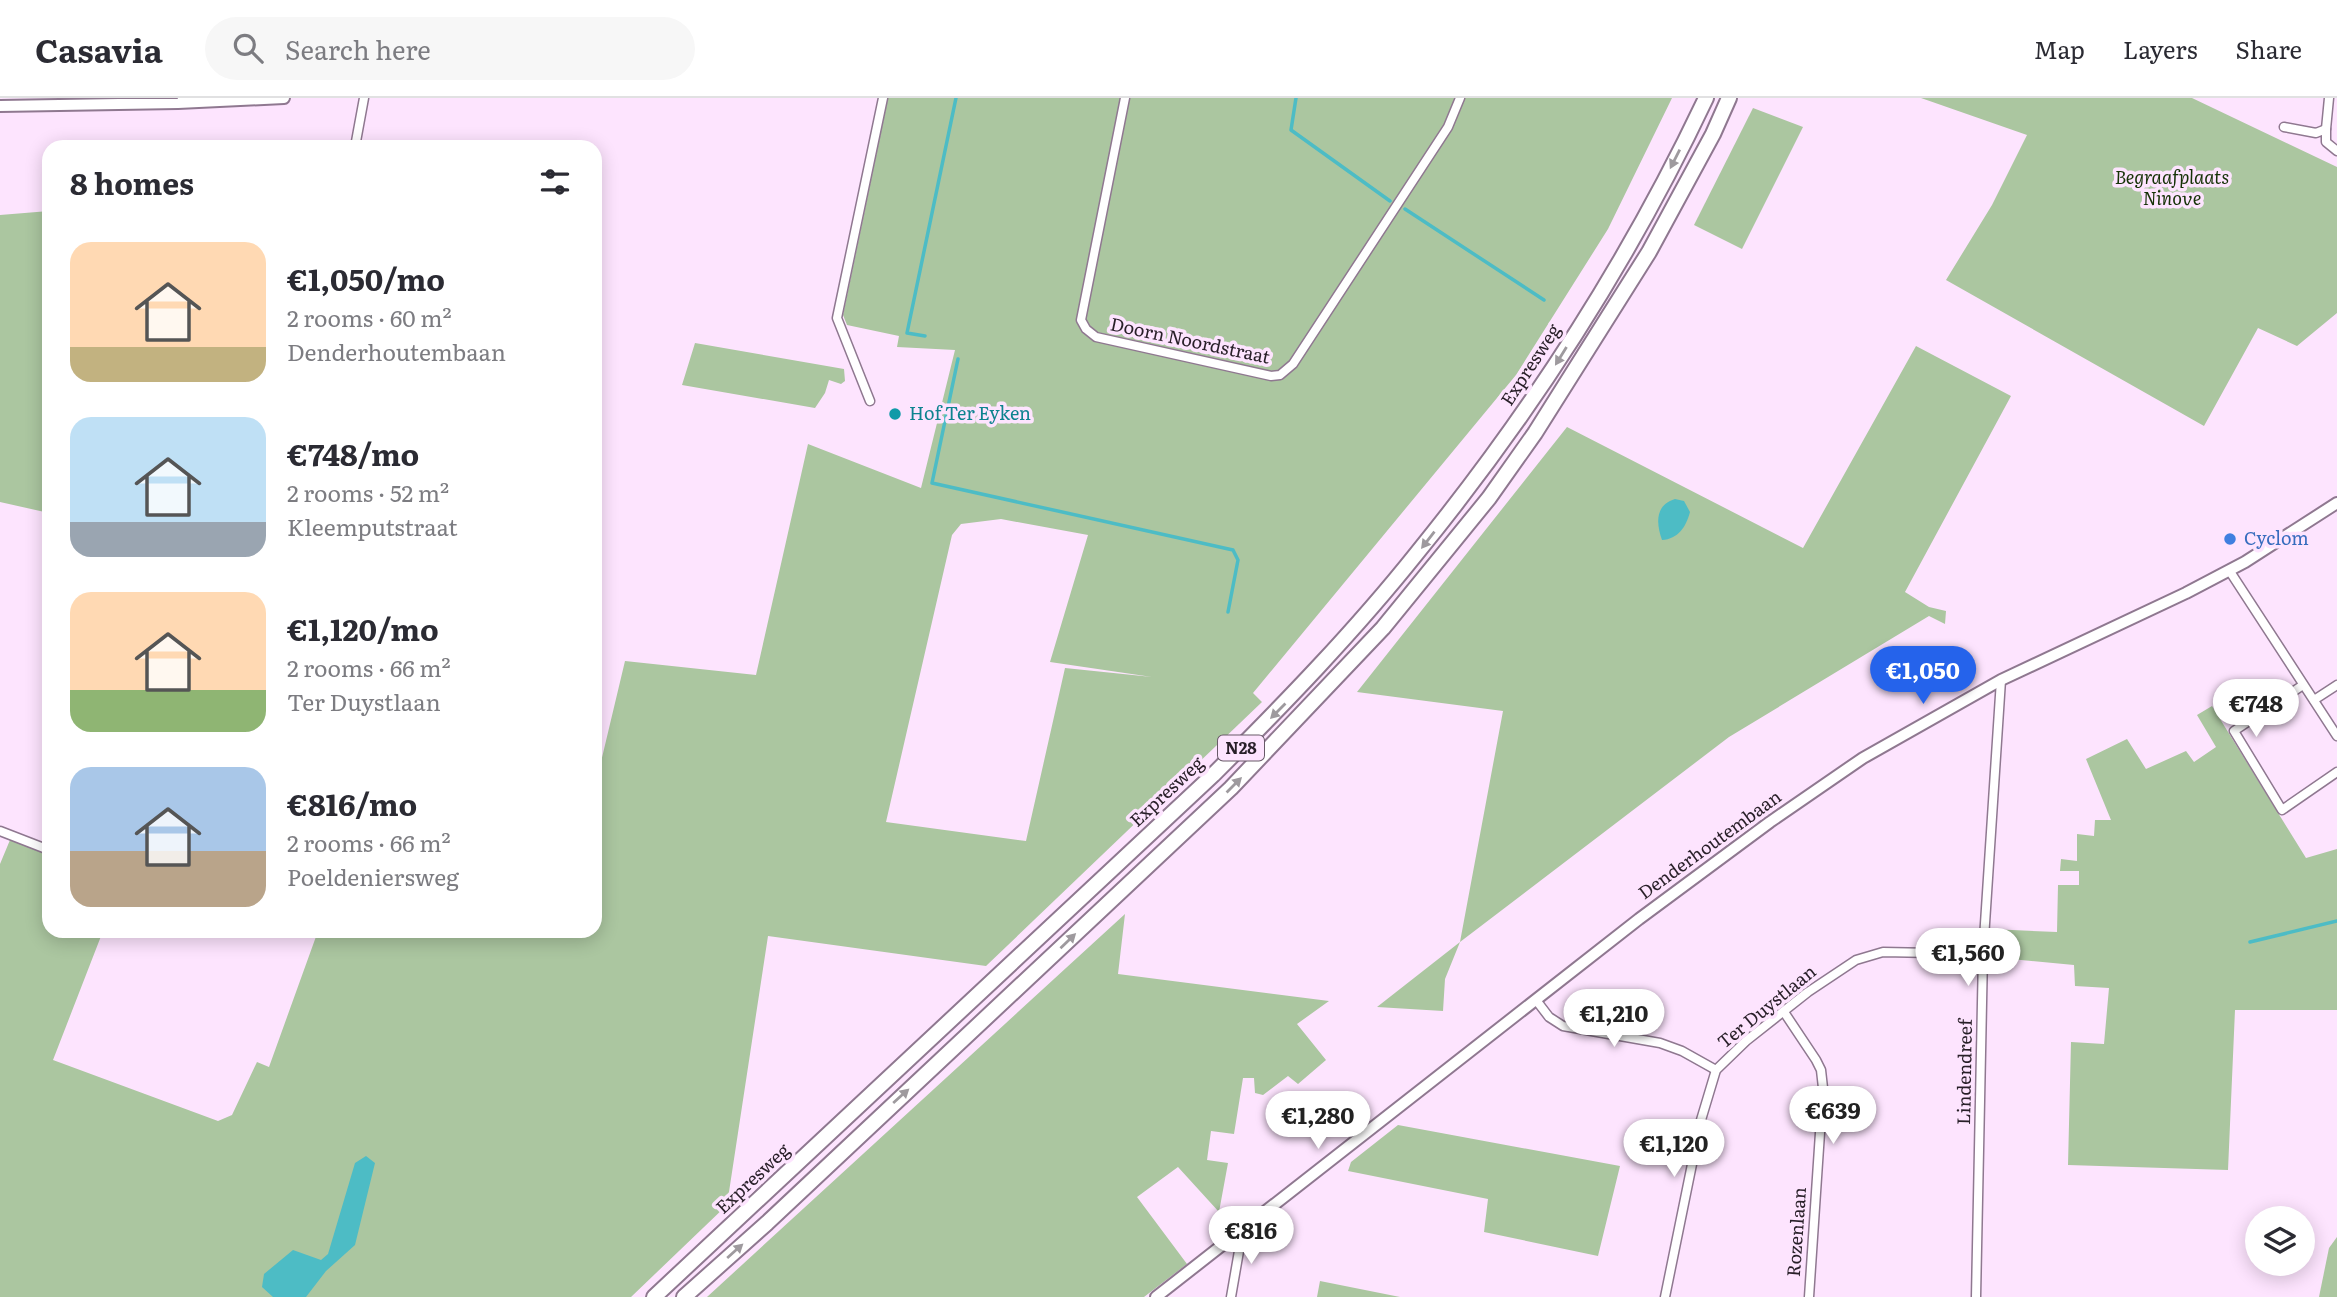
<!DOCTYPE html>
<meta charset="utf-8">
<style>
body{margin:0;font-family:Literata,serif;background:#f7f7f7;color:#2b2b33;height:100vh;display:flex;flex-direction:column;font-size:26px;white-space:nowrap}
*{box-sizing:border-box;margin:0}
p{font-size:23px;color:#7c7c81}
.icon{flex:none;width:38px;height:38px;fill:none;stroke:currentColor;stroke-width:2;stroke-linecap:round;stroke-linejoin:round}
.map{position:relative;flex:1;overflow:hidden}
.panel{position:absolute;left:42px;top:42px;width:560px;height:798px;display:flex;flex-direction:column;background:#fff;border-radius:21px;box-shadow:0 4px 18px #0003}
.panel>*{flex:none}
.fabs{position:absolute;left:2245px;top:1108px;display:grid;gap:14px}
.fabs a{display:grid;place-items:center;width:70px;height:70px;border-radius:50%;background:#fff;box-shadow:0 4px 18px #0003;font-size:35px}
.price{position:absolute;translate:-50% -60px;padding:0 16px;border-radius:24px;background:#fff;color:#222;font-size:23px;line-height:46px;filter:drop-shadow(0 2px 4px #0008)}
.price::after{content:'';position:absolute;left:50%;top:42px;width:21px;height:16px;margin-left:-10px;background:inherit;clip-path:polygon(0 0,100% 0,50% 100%)}
.price.current{background:#2563eb;color:#fff}
ul{padding:0;list-style:none}
li{display:flex;align-items:center;gap:21px;height:175px;padding:0 28px}
li span{display:grid;place-items:center;flex:none;width:196px;height:140px;border-radius:21px;color:#555}
li>.icon{margin-inline-start:auto}
span .icon{width:84px;height:84px;fill:#fffc;stroke-width:1}
li b{font-size:30px}
h2{display:flex;justify-content:space-between;align-items:center;height:84px;padding:0 28px;font-size:30px}
header{display:flex;align-items:center;gap:42px;box-sizing:border-box;height:98px;padding:0 35px;background:#fff;border-bottom:2px solid #e1e1e2}
header strong{font-size:33px}
nav{display:flex;gap:38px;margin-inline-start:auto;font-size:24px}
.search{width:490px;height:63px;background:#f7f7f7;display:flex;align-items:center;gap:18px;box-sizing:border-box;padding:0 24px;border-radius:38px;color:#7c7c81;font-size:26px}
.map>svg:first-child{display:block}
</style>
<header>
<strong>Casavia</strong>
<div class="search"><svg class="icon" aria-label="search" viewBox="0 0 24 24"><circle cx="10" cy="10" r="6"/><path d="M15 15l6 6"/></svg>Search here</div>
<nav><a>Map</a><a>Layers</a><a>Share</a></nav>
</header>
<div class="map">
<svg width="2337" height="1199" viewBox="0 0 2337 1199">
<rect width="100%" height="100%" fill="#fde4fe"/>
<g fill="#abc6a0" fill-rule="evenodd">
<path d="M888,0h784l-64,131 -92,146 -263,318 9,9 -276,264 -218,-30 -41,269 -96,92h-631v-433l10,-24 39,15v76h54l-50,129 165,61 14,-6 25,-53 12,5 49,-136h277v-144l30,-126 131,14 52,-231 113,44 34,-138 -58,-3 2,-11 -52,-11 -4,-10zM1001,421l87,16 -38,127 102,15 -87,-9 -39,173 -140,-19 66,-287 9,-11z"/>
<path d="M1921,0h271l145,69v146l-40,33 -39,-18 -54,98 -258,-146 46,-75 35,-70z"/>
<path d="M1753,10l50,19 -61,122 -48,-24z"/>
<path d="M49,113v302l-49,-11v-287z"/>
<path d="M695,245l149,26 1,12 -4,3 -12,-4 -4,13 -10,15 -133,-23z"/>
<path d="M1916,248l95,50 -106,196 24,15 17,4 -1,13 -16,-8 -200,121 -269,205 -15,37 -2,32 -66,-4 83,-65 43,-231 -146,-19 210,-265 236,121z"/>
<path d="M2212,608l94,152 31,-9v161h-102l-7,160 -160,-5 3,-123 33,2 5,-56 -34,-2 -1,-21 -84,-8v-28l67,3 1,-47h21v-14h-19l1,-12 16,2v-27l17,2 1,-16h16l-25,-61 41,-20 19,30 40,-18 8,11 22,-15 -19,-32z"/>
<path d="M1125,816l-7,60 211,27 -32,23 29,36 -28,24 -10,-8 -25,19 -8,-2 -1,-15h-11l-9,56 -23,-3 -4,29 21,3 -9,49 -41,-45 -41,30 50,67 -43,33h-437z"/>
<path d="M1398,1027l222,41 -22,90 -114,-24 4,-33 -140,-28 3,-9z"/>
<path d="M2337,1139v60h-18l10,-49z"/>
<path d="M1320,1183l80,16h-83z"/>
</g>
<g fill="#4dbcc5">
<path d="M1675,401l9,2 6,11c-4,15 -12,27 -28,28 -6,-17 -7,-35 13,-41z"/>
<path d="M366,1058l9,7 -20,82 -29,26 -20,26h-33l-11,-10 2,-13 29,-24 28,10 7,-6 27,-91z"/>
</g>
<g fill="none" stroke-linecap="round" stroke-linejoin="round">
<g stroke="#4dbcc5" stroke-width="3.5">
<path d="M1296,0l-5,32 99,71"/>
<path d="M1405,111l139,91"/>
<path d="M925,238l-18,-3 49,-235"/>
<path d="M958,261l-26,124 301,67 5,10 -10,52"/>
<path d="M2250,844l87,-21"/>
</g>
<g stroke="#8f7890" stroke-width="11">
<g id="street">
<path d="M1125,0l-44,222 5,9 10,8 175,39 9,-1 13,-11 155,-237 12,-29"/>
<path d="M2284,29l32,6 10,-4v13l11,9"/>
<path d="M2326,31l3,-31"/>
<path d="M355,49l9,-49"/>
<path d="M870,303l-33,-83 46,-220"/>
<path d="M2229,472l108,166"/>
<path d="M2303,587l-69,46 48,79 55,-38"/>
<path d="M2314,602l23,-15"/>
<path d="M0,733l49,19"/>
<path d="M1536,902l13,17 14,9 97,17 22,8 34,19"/>
<path d="M1784,914l32,48 5,10 2,18 -14,209"/>
<path d="M1231,1199l8,-46 -1,-17"/>
<path d="M1665,1199l36,-177 15,-50 30,-29 62,-49 48,-32 27,-8 100,2"/>
<path d="M1976,1199l7,-343 18,-274"/>
</g>
</g>
<g stroke="#8f7890" stroke-width="14">
<g id="secondary">
<path d="M0,8l178,-3 106,-5"/>
<path d="M1156,1199l483,-378 131,-97 93,-64 138,-78 185,-87 59,-31 92,-59"/>
</g>
</g>
<g stroke="#8f7890" stroke-width="18">
<g id="highway">
<path d="M654,1199l559,-522c71,-71 141,-143 204,-222 114,-140 212,-292 289,-455"/>
<path d="M684,1199l83,-74 464,-435 152,-160 106,-130 46,-65 114,-181 64,-118 16,-36"/>
</g>
</g>
<use href="#street" stroke="#fff" stroke-width="8"/>
<use href="#secondary" stroke="#fff" stroke-width="10"/>
<use href="#highway" stroke="#fff" stroke-width="14"/>
</g>
<defs><path id="oneway-solid" d="M-6-.8H1V-3.2L6.5 0L1 3.2V.8H-6Z" transform="scale(1.75)"/></defs>
<g fill="#9e9a9e">
<use href="#oneway-solid" transform="translate(1675 61) rotate(117)"/>
<use href="#oneway-solid" transform="translate(1561 258) rotate(122)"/>
<use href="#oneway-solid" transform="translate(1428 442) rotate(128)"/>
<use href="#oneway-solid" transform="translate(1278 613) rotate(135)"/>
<use href="#oneway-solid" transform="translate(1234 687) rotate(-45)"/>
<use href="#oneway-solid" transform="translate(1068 843) rotate(-44)"/>
<use href="#oneway-solid" transform="translate(901 998) rotate(-42)"/>
<use href="#oneway-solid" transform="translate(735 1153) rotate(-42)"/>
</g>
<circle fill="#0f9aa8" stroke="#fde4fe" stroke-width="2.5" cx="895" cy="316" r="7"/>
<circle fill="#3f7fe0" stroke="#fde4fe" stroke-width="2.5" cx="2230" cy="441" r="7"/>
<g text-anchor="middle" stroke-width="7" stroke-linejoin="round" paint-order="stroke">
<rect fill="#fde4fe" stroke="#685a68" stroke-width="2" x="1218" y="637.5" width="46" height="25" rx="5"/>
<g font-size="16" font-weight="bold" fill="#281f28">
<text x="1241" y="656">N28</text>
</g>
<g font-size="18" font-style="italic" fill="#153206" stroke="#fde4fe">
<text x="2172" y="86">Begraafplaats<tspan x="2172" dy="21">Ninove</tspan></text>
</g>
<g font-size="18" fill="#281f28" stroke="#fde4fe">
<text transform="translate(1190 243) rotate(12)" y="6">Doorn Noordstraat</text>
<text transform="translate(1531 267) rotate(-57)" y="6">Expresweg</text>
<text transform="translate(1167 694) rotate(-43)" y="6">Expresweg</text>
<text transform="translate(1710 747) rotate(-36)" y="6">Denderhoutembaan</text>
<text transform="translate(1767 909) rotate(-39)" y="6">Ter Duystlaan</text>
<text transform="translate(1965 974) rotate(-89)" y="6">Lindendreef</text>
<text transform="translate(753 1081) rotate(-43)" y="6">Expresweg</text>
<text transform="translate(1797 1134) rotate(-86)" y="6">Rozenlaan</text>
</g>
<g font-size="18" fill="#0d838f" stroke="#fde4fe" text-anchor="start">
<text x="909" y="322">Hof Ter Eyken</text>
</g>
<g font-size="18" fill="#366cbe" stroke="#fde4fe" text-anchor="start">
<text x="2244" y="447">Cyclom</text>
</g>
</g>
</svg>
<div class="fabs">
<a><svg class="icon" aria-label="layers" viewBox="0 0 24 24"><path d="M12 4l9 5-9 5-9-5zM3 14l9 5 9-5"/></svg></a>
</div>
<b class="price current" style="left:1923px;top:608px">€1,050</b>
<b class="price" style="left:2256px;top:641px">€748</b>
<b class="price" style="left:1968px;top:890px">€1,560</b>
<b class="price" style="left:1614px;top:951px">€1,210</b>
<b class="price" style="left:1833px;top:1048px">€639</b>
<b class="price" style="left:1318px;top:1053px">€1,280</b>
<b class="price" style="left:1674px;top:1081px">€1,120</b>
<b class="price" style="left:1251px;top:1168px">€816</b>
<section class="panel">
<h2>8 homes<svg class="icon" aria-label="filters" viewBox="0 0 24 24"><path d="M4 7h16M4 17h16"/><circle cx="9" cy="7" r="2"/><circle cx="15" cy="17" r="2"/></svg></h2>
<ul>
<li><span style="background:linear-gradient(#ffd9b3 75%,#c2b280 0)"><svg class="icon" aria-label="home" viewBox="0 0 24 24"><path d="M3 11l9-7 9 7M6 9v11h12V9"/></svg></span><div><b>€1,050/mo</b><p>2 rooms · 60 m²</p><p>Denderhoutembaan</p></div></li>
<li><span style="background:linear-gradient(#bfe0f5 75%,#9aa5b1 0)"><svg class="icon" aria-label="home" viewBox="0 0 24 24"><path d="M3 11l9-7 9 7M6 9v11h12V9"/></svg></span><div><b>€748/mo</b><p>2 rooms · 52 m²</p><p>Kleemputstraat</p></div></li>
<li><span style="background:linear-gradient(#ffd9b3 70%,#8fb573 0)"><svg class="icon" aria-label="home" viewBox="0 0 24 24"><path d="M3 11l9-7 9 7M6 9v11h12V9"/></svg></span><div><b>€1,120/mo</b><p>2 rooms · 66 m²</p><p>Ter Duystlaan</p></div></li>
<li><span style="background:linear-gradient(#a9c7e8 60%,#b9a48a 0)"><svg class="icon" aria-label="home" viewBox="0 0 24 24"><path d="M3 11l9-7 9 7M6 9v11h12V9"/></svg></span><div><b>€816/mo</b><p>2 rooms · 66 m²</p><p>Poeldeniersweg</p></div></li>
</ul>
</section>
</div>
